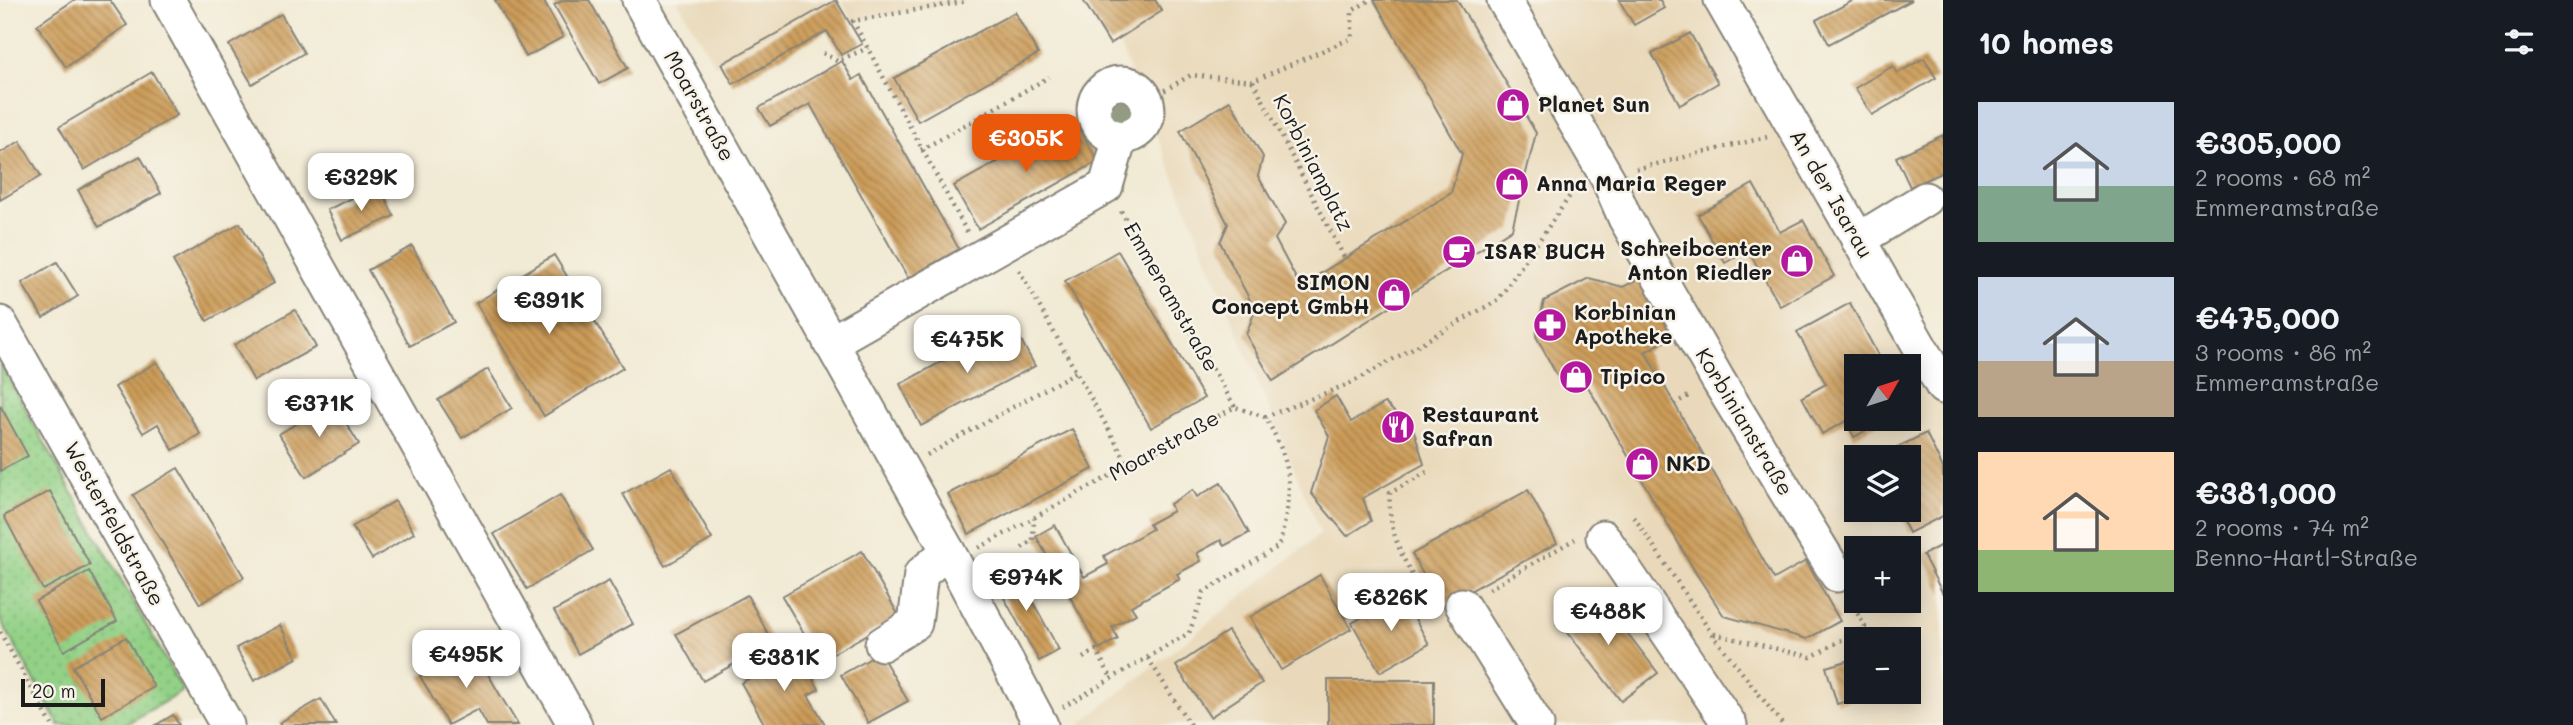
<!DOCTYPE html>
<meta charset="utf-8">
<style>
body{margin:0;font-family:Mali,sans-serif;background:#242831;color:#f1f3f6;height:100vh;display:flex;flex-direction:column;font-size:26px;white-space:nowrap}
*{box-sizing:border-box;margin:0}
p{font-size:23px;color:#9ea1a6}
.icon{flex:none;width:38px;height:38px;fill:none;stroke:currentColor;stroke-width:2;stroke-linecap:round;stroke-linejoin:round}
.map{position:relative;flex:1;overflow:hidden}
.drawer{display:flex;flex-direction:column;background:#171b24;width:630px}
.drawer>*{flex:none}
.needle{width:46px;rotate:51deg}
.fabs{position:absolute;left:1844px;top:354px;display:grid;gap:14px}
.fabs a{display:grid;place-items:center;width:77px;height:77px;border-radius:0px;background:#171b24;box-shadow:0 4px 18px #0003;font-size:35px}
.scale{position:absolute;left:21px;bottom:18px;width:84px;box-sizing:border-box;padding-left:7px;border:4px solid #1c1c1c;border-top:0;font-size:19px;line-height:24px;white-space:nowrap;color:#1c1c1c;-webkit-text-stroke:5px #f7f3e8;paint-order:stroke}
.price{position:absolute;translate:-50% -60px;padding:0 16px;border-radius:14px;background:#fff;color:#222;font-size:23px;line-height:46px;filter:drop-shadow(0 2px 4px #0008)}
.price::after{content:'';position:absolute;left:50%;top:42px;width:21px;height:16px;margin-left:-10px;background:inherit;clip-path:polygon(0 0,100% 0,50% 100%)}
.price.selected{background:#ea580c;color:#fff}
ul{padding:0;list-style:none}
li{display:flex;align-items:center;gap:21px;height:175px;padding:0 35px}
li span{display:grid;place-items:center;flex:none;width:196px;height:140px;border-radius:0px;color:#555}
li>.icon{margin-inline-start:auto}
span .icon{width:84px;height:84px;fill:#fffc;stroke-width:1}
li b{font-size:30px}
h2{display:flex;justify-content:space-between;align-items:center;height:84px;padding:0 35px;font-size:30px}
main{display:flex;flex:1;min-height:0}
.map>svg:first-child{display:block}
</style>
<main>
<div class="map">
<svg width="1943" height="725" viewBox="0 0 1943 725">
<defs>
<pattern id="park-dots" width="8" height="8" patternUnits="userSpaceOnUse" patternTransform="scale(1.75)"><rect width="8" height="8" fill="#93d187"/><path d="M2 2h.1M6 6h.1" fill="none" stroke="#7eb374" stroke-width="1.8" stroke-linecap="round"/></pattern>
<pattern id="building-back-hatch" width="6" height="6" patternUnits="userSpaceOnUse" patternTransform="scale(1.75)"><rect width="6" height="6" fill="#cc9c59"/><path d="M-1 5l2 2M0 0l6 6M5-1l2 2" fill="none" stroke="#a57e49"/></pattern>
</defs>
<rect width="100%" height="100%" fill="#f7f3e8"/>
<filter id="ink" filterUnits="userSpaceOnUse"><feTurbulence type="fractalNoise" baseFrequency=".0143" numOctaves="2"/><feDisplacementMap in="SourceGraphic" scale="14" xChannelSelector="R" yChannelSelector="G"/><feConvolveMatrix kernelMatrix="1 2 1 2 8 2 1 2 1" color-interpolation-filters="sRGB"/></filter>
<filter id="wash" filterUnits="userSpaceOnUse"><feTurbulence type="fractalNoise" baseFrequency=".00686" numOctaves="4" result="noise"/><feDisplacementMap in="SourceGraphic" scale="28" xChannelSelector="R" yChannelSelector="G"/><feGaussianBlur stdDeviation="1.57" result="paint"/><feColorMatrix in="noise" values="0 0 0 0 0 0 0 0 0 0 0 0 0 0 0 0 0 1.4 0 .05"/><feComposite in="paint" operator="in"/></filter>
<g filter="url(#wash)">
<rect width="100%" height="100%" fill="#f1ead4"/>
<g fill="#e9d9ba" fill-rule="evenodd">
<path d="M677,0h154l-116,65z"/>
<path d="M841,0h130l-118,21z"/>
<path d="M1101,0h622l220,385v340h-864l242,-191zM1857,366h52v52h-52zM1857,457h52v52h-52zM1857,548h52v52h-52zM1857,639h52v52h-52z"/>
</g>
<path fill="url(#park-dots)" stroke="#587652" stroke-width="2" d="M0,363l183,328 -59,34h-65l-59,-106z"/>
<g id="blocks">
<g fill="url(#building-back-hatch)">
<path d="M74,0h36l17,25 -61,42 -29,-42z"/>
<path d="M495,0h48l20,37 -37,20z"/>
<path d="M564,0h25l39,68 -29,16 -45,-79z"/>
<path d="M836,0l26,44 -21,11 -14,-24 -94,53 -11,-20z"/>
<path d="M1083,0h72l7,11 -52,33z"/>
<path d="M1374,0h83l79,133 -24,96 -239,152 -27,-46 9,-25 -35,-68 8,-18 -48,-93 50,-30 33,56 -5,19 27,48 -10,15 25,47 151,-93 11,-39z"/>
<path d="M1619,0h41l4,8 -30,17z"/>
<path d="M1854,0h58l-83,44 -13,-24z"/>
<path d="M1015,12l23,42 -120,67 -24,-43z"/>
<path d="M281,14l23,39 -52,31 -23,-39z"/>
<path d="M1690,33l28,50 -38,22 -28,-51z"/>
<path d="M1924,58l12,20 -64,37 -17,-27 38,-22 5,7z"/>
<path d="M842,61l11,19 8,-5 98,174 -51,29 -98,-174 -40,22 -11,-18z"/>
<path d="M152,72l25,43 -93,55 -25,-43z"/>
<path d="M1074,119l24,42 -120,68 -24,-43z"/>
<path d="M1943,135v37l-33,15 -14,-30z"/>
<path d="M20,141l21,35 -41,24v-47z"/>
<path d="M140,156l21,37 -62,34 -21,-37z"/>
<path d="M1753,184l27,48 23,-12 31,56 -54,30 -32,-56 -23,13 -27,-48z"/>
<path d="M379,185l15,31 -52,24 -15,-30z"/>
<path d="M240,223l34,60 -67,38 -34,-60z"/>
<path d="M412,246l42,76 -44,24 -42,-76z"/>
<path d="M1118,251l86,147 -53,30 -86,-147z"/>
<path d="M554,255l69,113 -79,48 -68,-113z"/>
<path d="M57,262l21,34 -35,22 -21,-35z"/>
<path d="M1650,273l33,58 -38,21 129,227 32,-18 34,60 -33,18 -83,-23 -27,-41 -110,-190 -26,-2 -25,-47 8,-35 45,-23 34,9z"/>
<path d="M1850,303l34,63h-27v52h31l-34,19 -8,-16 -24,13 -20,-37 24,-13 -29,-52z"/>
<path d="M295,310l21,37 -62,34 -20,-36z"/>
<path d="M1012,324l23,42 -114,60 -21,-42z"/>
<path d="M157,362l43,72 -27,16 -15,-26 -15,9 -28,-46z"/>
<path d="M488,369l24,39 -50,30 -24,-38z"/>
<path d="M1336,396l15,26 34,-19 29,28 10,33 -61,34 8,23 -24,15 -36,-43 18,-57 -15,-26z"/>
<path d="M333,402l26,42 -53,33 -27,-43z"/>
<path d="M0,405l28,51 -28,15z"/>
<path d="M1072,429l21,40 -124,65 -21,-40z"/>
<path d="M1926,433l17,35v48l-34,17 -10,-20 -13,7 -5,-11h28v-52h-31z"/>
<path d="M671,467l41,72 -47,27 -42,-72z"/>
<path d="M178,468l66,109 -44,27 -67,-109z"/>
<path d="M1221,483l28,50 -25,13 -3,-6 -24,13 4,8 -24,13 3,5 -49,27 5,8 -24,13 6,12 -19,10 -63,-113 19,-11 29,52 24,-13 -4,-8 48,-27 -3,-5 24,-13 -3,-7 23,-14 4,7z"/>
<path d="M1528,490l29,53 -116,64 -29,-53z"/>
<path d="M50,491l40,74 -47,25 -39,-74z"/>
<path d="M560,495l33,55 -66,39 -33,-55z"/>
<path d="M395,501l19,32 -42,26 -20,-32z"/>
<path d="M1943,544v50l-20,-39z"/>
<path d="M862,551l37,65 -79,45 -38,-65z"/>
<path d="M1013,565l46,85 -20,11 -47,-85z"/>
<path d="M89,571l28,50 -53,30 -28,-50z"/>
<path d="M1320,575l31,54 -70,41 -31,-53z"/>
<path d="M609,581l24,43 -55,30 -24,-43z"/>
<path d="M1596,592l62,81 -37,28 -62,-80z"/>
<path d="M747,595l26,48 -70,38 -27,-47z"/>
<path d="M1402,595l27,49 -49,28 -28,-49z"/>
<path d="M280,625l17,33 -43,23 -18,-33z"/>
<path d="M1228,631l34,52 -52,34 -34,-51z"/>
<path d="M126,637l28,50 -52,30 -29,-50z"/>
<path d="M472,646l24,42 22,37h-31l-9,-16 -30,16 -28,-49z"/>
<path d="M798,651l21,38 -11,6 17,29 -60,1 -24,-42z"/>
<path d="M880,653l28,48 -40,22 -27,-48z"/>
<path d="M1857,658v33l20,1 -40,12 -11,-37z"/>
<rect x="1328" y="680" width="106" height="45"/>
<path d="M321,699l15,26h-56l-1,-2z"/>
<path d="M173,715l6,10h-23z"/>
</g>
</g>
</g>
<g filter="url(#ink)">
<use href="#blocks" fill-opacity="0" stroke="#868378" stroke-width="2"/>
<g fill="none" stroke-linecap="round" stroke-linejoin="round">
<g stroke="#868378" stroke-width="37">
<g id="minor">
<path d="M168,0l407,725"/>
<path d="M639,0l315,562 87,163"/>
<path d="M1504,0l104,179 17,39 93,162 119,195"/>
<path d="M1721,0l222,387"/>
<circle cx="1121" cy="110" r="27"/>
<path d="M1858,240l67,-41"/>
<path d="M0,323l227,402"/>
<path d="M830,343l276,-157 14,-48"/>
<path d="M1603,537l127,188"/>
<path d="M1462,605l75,120"/>
<path d="M882,644l33,-21 6,-49 27,-23"/>
</g>
</g>
<g stroke="#868378" stroke-width="4.5" stroke-dasharray="2 5" stroke-linecap="butt">
<path d="M823,53l14,8 31,-13"/>
<path d="M1253,81l92,178"/>
<path d="M1146,101l45,-26 62,6 99,-43v-27l18,-11"/>
<path d="M921,150l128,-73"/>
<path d="M1636,169l131,-32"/>
<path d="M1121,211l114,196"/>
<path d="M967,232l-114,-211 115,-20"/>
<path d="M1019,270l110,196"/>
<path d="M1674,404l18,-10"/>
<path d="M1265,417l86,-34 147,-83 80,-116"/>
<path d="M927,455l149,-83"/>
<path d="M1427,472l-37,21c-4,45 21,79 42,117"/>
<path d="M1634,517l78,117 71,91"/>
<path d="M979,548l256,-141 30,10c30,51 28,74 14,129l-75,46 -15,41 -126,74"/>
<path d="M1022,548l11,-8 1,-22"/>
<path d="M1489,589l86,-50"/>
<path d="M0,632l52,93"/>
<path d="M1714,634l97,23 54,-30 -14,-26"/>
<path d="M1083,658l13,-8 16,29"/>
<path d="M1148,658l42,67"/>
</g>
<use href="#minor" stroke="#fff" stroke-width="33"/>
</g>
<circle fill="#939b83" cx="1121" cy="111" r="10"/>
</g>
<defs>
<g id="shop-disc" transform="scale(1.75)"><circle r="9.5" fill="#b5179e" stroke="#f7f3e8"/><path d="M-5-2.5h2.3a2.7 3.5 0 0 1 5.4 0H5L5.5 6h-11ZM-1.5-2.5h3a1.5 2.3 0 0 0-3 0Z" fill="#fff"/></g>
<g id="cafe-disc" transform="scale(1.75)"><circle r="9.5" fill="#b5179e" stroke="#f7f3e8"/><path d="M-5.5-4.5H6V0H3Q3 3.5 0 3.5H-2.5Q-5.5 3.5-5.5 0ZM3-3.2v2h1.7v-2ZM-6 4.5H4V6H-6Z" fill="#fff"/></g>
<g id="pharmacy-disc" transform="scale(1.75)"><circle r="9.5" fill="#b5179e" stroke="#f7f3e8"/><path d="M-2-6h4v4h4v4h-4v4h-4v-4h-4v-4h4Z" fill="#fff"/></g>
<g id="restaurant-disc" transform="scale(1.75)"><circle r="9.5" fill="#b5179e" stroke="#f7f3e8"/><path d="M-5-6h1v4h1v-4h1v4h1v-4h1v5L-1.5 .5V6h-2V.5L-5-1ZM5-6V6H3V1.5H1.5Q1.5-4 5-6Z" fill="#fff"/></g>
</defs>
<g fill-rule="evenodd">
<use href="#shop-disc" x="1513" y="105"/>
<use href="#shop-disc" x="1512" y="184"/>
<use href="#cafe-disc" x="1459" y="252"/>
<use href="#shop-disc" x="1797" y="261"/>
<use href="#shop-disc" x="1394" y="295"/>
<use href="#pharmacy-disc" x="1550" y="325"/>
<use href="#shop-disc" x="1576" y="377"/>
<use href="#restaurant-disc" x="1398" y="427"/>
<use href="#shop-disc" x="1642" y="464"/>
</g>
<g text-anchor="middle" stroke-width="5" stroke-linejoin="round" paint-order="stroke">
<g font-size="21" font-weight="bold" fill="#1c1c1c" stroke="#f7f3e8" text-anchor="start">
<text x="1538" y="112">Planet Sun</text>
<text x="1536" y="191">Anna Maria Reger</text>
<text x="1772" y="256" text-anchor="end">Schreibcenter<tspan x="1772" dy="24">Anton Riedler</tspan></text>
<text x="1484" y="259">ISAR BUCH</text>
<text x="1370" y="290" text-anchor="end">SIMON<tspan x="1370" dy="24">Concept GmbH</tspan></text>
<text x="1574" y="320">Korbinian<tspan x="1574" dy="24">Apotheke</tspan></text>
<text x="1600" y="384">Tipico</text>
<text x="1422" y="422">Restaurant<tspan x="1422" dy="24">Safran</tspan></text>
<text x="1666" y="471">NKD</text>
</g>
<g font-size="21" fill="#1c1c1c" stroke="#f7f3e8">
<text transform="translate(699 106) rotate(61)" y="7">Moarstraße</text>
<text transform="translate(1313 163) rotate(63)" y="7">Korbinianplatz</text>
<text transform="translate(1831 194) rotate(60)" y="7">An der Isarau</text>
<text transform="translate(1171 297) rotate(60)" y="7">Emmeramstraße</text>
<text transform="translate(1744 422) rotate(59)" y="7">Korbinianstraße</text>
<text transform="translate(1164 446) rotate(-29)" y="7">Moarstraße</text>
<text transform="translate(114 524) rotate(61)" y="7">Westerfeldstraße</text>
</g>
</g>
</svg>
<div class="fabs">
<a><svg class="needle" viewBox="-14 -14 28 28"><path d="M0-13l5 13h-10z" fill="#e53935"/><path d="M0 13l5-13h-10z" fill="#9ea1a6"/></svg></a>
<a><svg class="icon" aria-label="layers" viewBox="0 0 24 24"><path d="M12 4l9 5-9 5-9-5zM3 14l9 5 9-5"/></svg></a>
<a>+</a>
<a>−</a>
</div>
<div class="scale">20 m</div>
<b class="price selected" style="left:1026px;top:174px">€305K</b>
<b class="price" style="left:361px;top:213px">€329K</b>
<b class="price" style="left:549px;top:336px">€391K</b>
<b class="price" style="left:967px;top:375px">€475K</b>
<b class="price" style="left:319px;top:439px">€371K</b>
<b class="price" style="left:1026px;top:613px">€974K</b>
<b class="price" style="left:1391px;top:633px">€826K</b>
<b class="price" style="left:1608px;top:647px">€488K</b>
<b class="price" style="left:466px;top:690px">€495K</b>
<b class="price" style="left:784px;top:693px">€381K</b>
</div>
<section class="drawer">
<h2>10 homes<svg class="icon" aria-label="filters" viewBox="0 0 24 24"><path d="M4 7h16M4 17h16"/><circle cx="9" cy="7" r="2"/><circle cx="15" cy="17" r="2"/></svg></h2>
<ul>
<li><span style="background:linear-gradient(#c9d6e8 60%,#7fa58c 0)"><svg class="icon" aria-label="home" viewBox="0 0 24 24"><path d="M3 11l9-7 9 7M6 9v11h12V9"/></svg></span><div><b>€305,000</b><p>2 rooms · 68 m²</p><p>Emmeramstraße</p></div></li>
<li><span style="background:linear-gradient(#c9d6e8 60%,#b9a48a 0)"><svg class="icon" aria-label="home" viewBox="0 0 24 24"><path d="M3 11l9-7 9 7M6 9v11h12V9"/></svg></span><div><b>€475,000</b><p>3 rooms · 86 m²</p><p>Emmeramstraße</p></div></li>
<li><span style="background:linear-gradient(#ffd9b3 70%,#8fb573 0)"><svg class="icon" aria-label="home" viewBox="0 0 24 24"><path d="M3 11l9-7 9 7M6 9v11h12V9"/></svg></span><div><b>€381,000</b><p>2 rooms · 74 m²</p><p>Benno-Hartl-Straße</p></div></li>
</ul>
</section>
</main>
